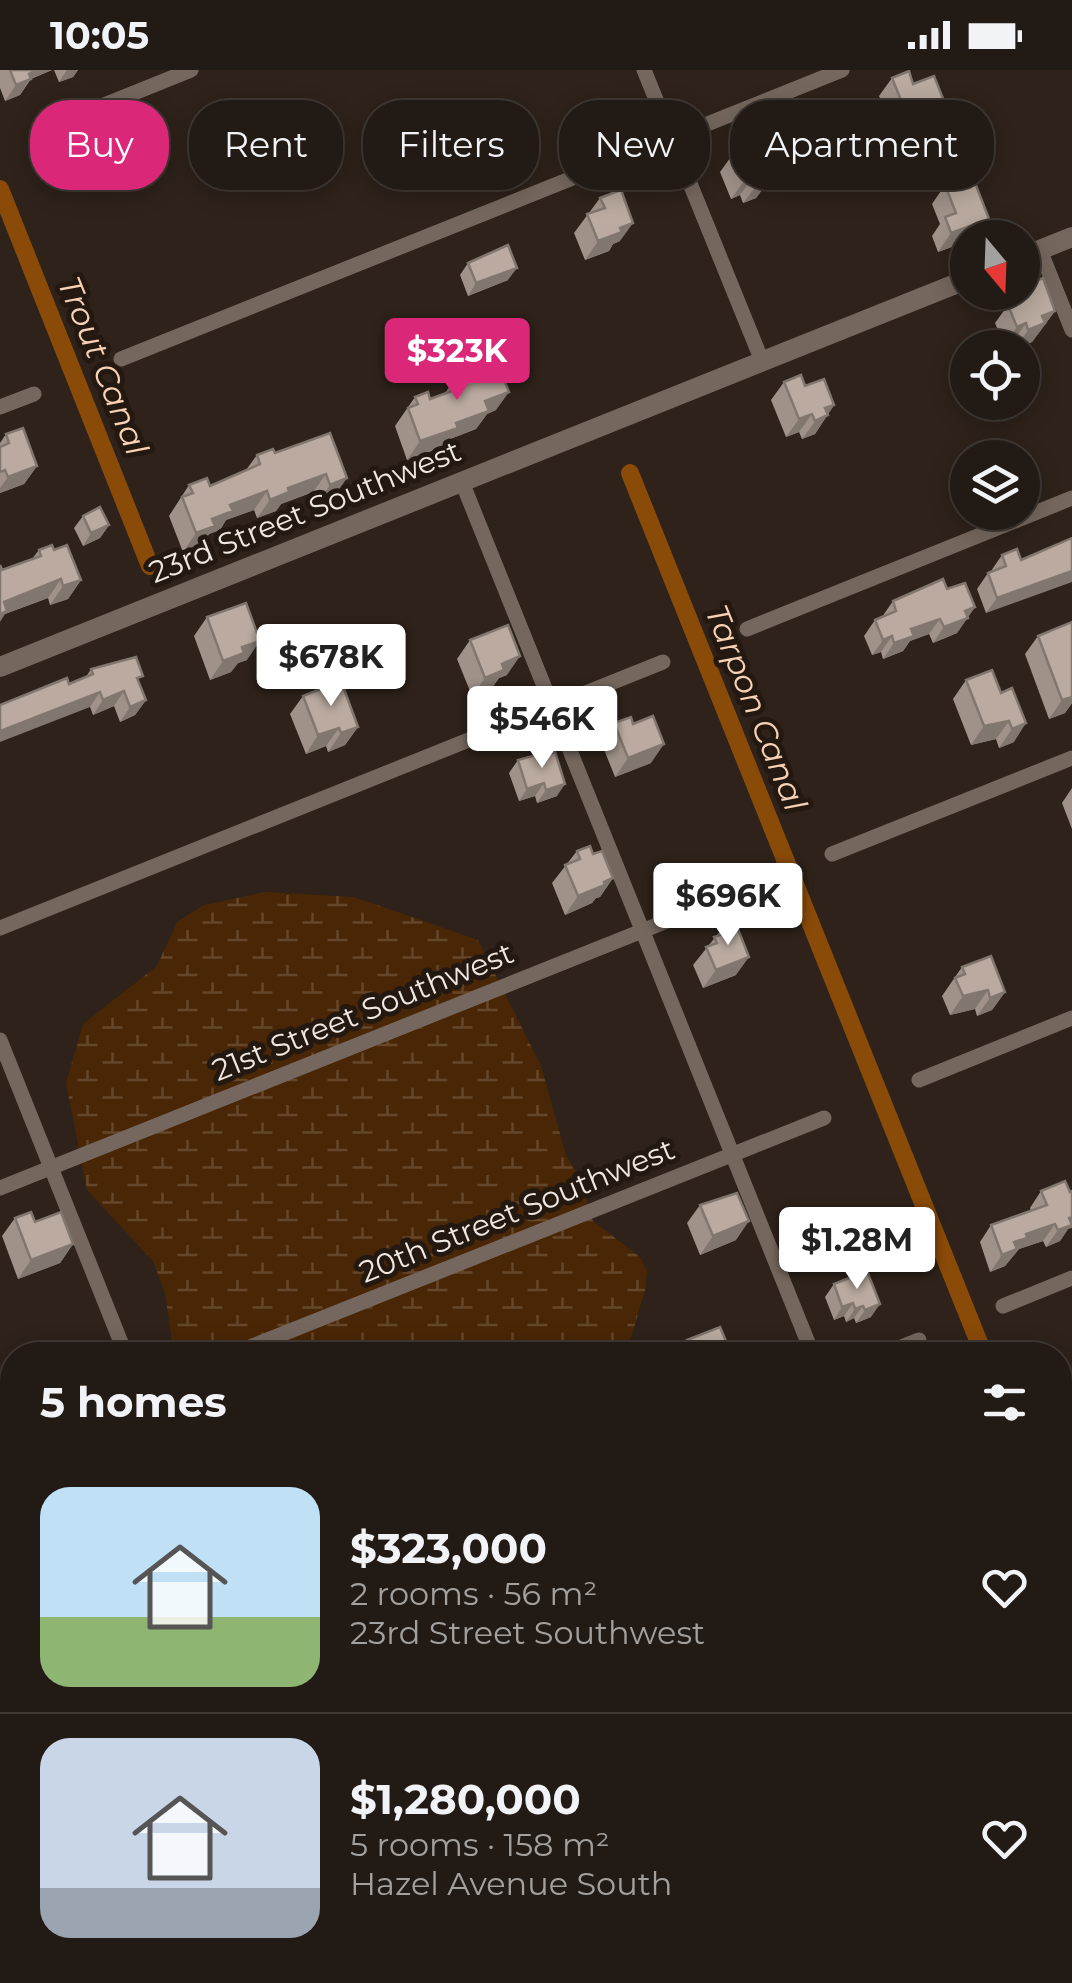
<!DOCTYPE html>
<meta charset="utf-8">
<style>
body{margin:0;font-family:Montserrat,sans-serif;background:#2a231d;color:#f1f3f6;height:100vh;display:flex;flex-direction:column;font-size:38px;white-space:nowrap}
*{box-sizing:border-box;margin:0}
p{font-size:32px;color:#a2a1a0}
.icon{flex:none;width:55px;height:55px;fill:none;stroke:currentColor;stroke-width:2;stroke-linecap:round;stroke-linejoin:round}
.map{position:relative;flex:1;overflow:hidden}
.sheet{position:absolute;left:0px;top:1272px;width:1072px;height:642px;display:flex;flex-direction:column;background:#221a14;border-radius:40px 40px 0 0;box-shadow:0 5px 25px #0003,0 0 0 2px #3f3834}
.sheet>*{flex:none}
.hud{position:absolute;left:30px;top:30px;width:1012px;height:90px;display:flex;gap:20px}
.needle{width:65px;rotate:161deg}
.tools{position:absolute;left:950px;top:150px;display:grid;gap:20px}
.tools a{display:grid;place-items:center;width:90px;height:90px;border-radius:50%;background:#221a14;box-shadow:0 5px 25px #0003,0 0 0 2px #3f3834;font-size:50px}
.price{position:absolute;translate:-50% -85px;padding:0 22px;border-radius:10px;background:#fff;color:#222;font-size:32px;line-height:65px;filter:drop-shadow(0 2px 5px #0008)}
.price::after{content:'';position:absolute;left:50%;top:60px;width:30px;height:22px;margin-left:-15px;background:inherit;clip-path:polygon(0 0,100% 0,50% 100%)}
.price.current{background:#db2777;color:#fff}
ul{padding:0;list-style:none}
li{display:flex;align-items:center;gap:30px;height:250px;padding:0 40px}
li+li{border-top:2px solid #3f3834}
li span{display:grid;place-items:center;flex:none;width:280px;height:200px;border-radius:30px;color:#555}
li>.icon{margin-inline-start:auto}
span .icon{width:120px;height:120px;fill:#fffc;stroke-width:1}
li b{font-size:42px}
h2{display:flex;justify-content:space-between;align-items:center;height:120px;padding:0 40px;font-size:42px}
.tag{padding:0 35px;border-radius:40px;background:#221a14;box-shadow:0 5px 25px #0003,0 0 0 2px #3f3834;font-size:35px;line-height:90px}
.tag.current{background:#db2777;color:#fff}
.status{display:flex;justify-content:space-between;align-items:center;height:70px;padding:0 50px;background:#221a14;direction:ltr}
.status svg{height:28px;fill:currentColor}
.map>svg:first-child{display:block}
</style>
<div class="status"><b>10:05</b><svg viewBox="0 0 49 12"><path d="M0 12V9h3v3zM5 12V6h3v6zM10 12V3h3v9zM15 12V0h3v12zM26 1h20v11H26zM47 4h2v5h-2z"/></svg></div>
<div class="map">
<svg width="1072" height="1913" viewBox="0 0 1072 1913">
<defs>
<pattern id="wetland-marsh" width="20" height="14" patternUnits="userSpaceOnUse" patternTransform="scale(2.5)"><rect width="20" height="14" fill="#492606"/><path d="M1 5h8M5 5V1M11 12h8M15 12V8" fill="none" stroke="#64462a"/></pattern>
</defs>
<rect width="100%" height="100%" fill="#2e221a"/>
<path fill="url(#wetland-marsh)" d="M265,822l89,5 124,43 63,126 25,89 14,24 13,42 48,37 6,14 -2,18 -14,48 -13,17h-444l-9,-62 -12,-32 -66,-71 -21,-107 17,-59 74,-58 20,-44 27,-17z"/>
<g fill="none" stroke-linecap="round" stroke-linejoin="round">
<g stroke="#8a4a08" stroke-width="18">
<path d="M0,119l150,377"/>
<path d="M630,403l354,882"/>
<path d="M1060,1475l12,30"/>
</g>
<g stroke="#75675d" stroke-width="15">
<path d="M644,0l118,291"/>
<path d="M37,62l154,-62"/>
<path d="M1040,180l32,80"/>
<path d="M121,289l721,-289"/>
<path d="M0,337l34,-13"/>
<path d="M462,412l351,873"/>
<path d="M747,559l325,-131"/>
<path d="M832,784l240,-96"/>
<path d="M0,858l663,-266"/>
<path d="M0,970l126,315"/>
<path d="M919,1010l153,-62"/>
<path d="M0,1118l747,-299"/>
<path d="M1003,1236l69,-28"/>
<path d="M230,1285l594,-237"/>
<path d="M881,1285l38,-15"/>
<path d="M0,1378l12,-5"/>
<path d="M0,1638l12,-5"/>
<path d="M1060,1734l12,-5"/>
<path d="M1060,1869l12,30"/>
<path d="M0,1899l12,-5"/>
<path d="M373,1902l5,11"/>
<path d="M813,1902l4,11"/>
<path d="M614,1913l26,-11"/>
</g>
<g stroke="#75675d" stroke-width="20">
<path d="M1022,187l50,-20"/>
<path d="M0,597l968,-388"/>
</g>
</g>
<g fill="#a09289">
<path d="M0,0h52l-21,9 -11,16 -15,6 -5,-13z"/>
<path d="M54,0h24l-5,7 -14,5z"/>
<path d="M892,8l21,6 22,29 -12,19 -12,5 -3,-8 -14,5 -15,-38z"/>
<path d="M748,69l31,28 -23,31 -13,5 -3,-8 -9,4 -11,-27 13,-18 6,-2z"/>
<path d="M945,115l31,52 -8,1v3l-30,11 -6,-16 8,-12 -8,-20z"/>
<path d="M600,128l20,43 -7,3 -4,7 -24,9 -11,-27z"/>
<path d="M468,193l40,17 -40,16 -8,-21z"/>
<path d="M1024,216l31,25 -23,31 -14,6h-3l-2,-6 -9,3 -9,-22 13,-18 4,-2 7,-11h3z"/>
<path d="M458,305l38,35 -9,4 -11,15 -26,10 -5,7 -38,14 -12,-34 20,-29 15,2 15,-6z"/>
<path d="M784,312l21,4 29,19 -19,29 -13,5 -3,-7 -13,5 -15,-37z"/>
<path d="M330,363l4,64 -17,6 -4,-11 -32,12 -5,7 -19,7 -3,-8 -28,10 -6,10 -11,4 -7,11 -19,7 -14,-36 20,-31 21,1 36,-16 11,-15 18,-2z"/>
<path d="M6,364l31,32 -13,18 -24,9v-50z"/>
<path d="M83,446l26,9 -9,13 -17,8 -9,-18z"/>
<path d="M1072,468l-86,75 -9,-24 11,-16 3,-2 11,-16 19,5z"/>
<path d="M39,480h15l27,30 -13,19 -18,6 -2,-7 -43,16 -3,-44 30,-11z"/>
<path d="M947,519l28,18 -18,26 -24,10 -4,-9 -19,7 -7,10 -20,8 -2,-7 -9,3 -8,-19 11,-16 7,-3 11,-16z"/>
<path d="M207,547l40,43 -9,3 -7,9 -21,8 -16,-44z"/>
<path d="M1072,552v81l-7,10 -16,6 -24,-65 13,-18z"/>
<path d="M470,570l37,35 -8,3 -8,11 -19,7 -15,-37z"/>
<path d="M91,599l48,13 7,18 -11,15 -15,7 -6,-16 -21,9 -3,-8 -21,-23 17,-7z"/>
<path d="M966,610l35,13 11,-5 2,54 -15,6 -3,-9 -25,6 -18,-46z"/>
<path d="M303,626l55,31 -13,18 -17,7 -2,-6 -20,8 -16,-40z"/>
<path d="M614,653l37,40 -36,14 -14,-35z"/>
<path d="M518,690l39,36 -20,7 -2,-7 -16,5 -10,-28z"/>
<path d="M1072,718v41l-10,-26z"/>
<path d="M577,781l16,3 20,24 -13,19 -4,1 -4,5 -27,12 -13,-32z"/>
<path d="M721,860l15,45 -33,13 -10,-23z"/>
<path d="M962,897l43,25 -13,18 -15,6 -2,-7 -25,6 -8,-19z"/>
<path d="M1041,1121l27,38 -8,12 -14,6 -3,-6 -24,8 -14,17 -15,6 -10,-30 11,-17 40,-14 -1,-3z"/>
<path d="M700,1135l36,35 -36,15 -13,-32z"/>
<path d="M15,1148l20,4 38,22 -13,19 -42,16 -16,-43z"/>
<path d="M867,1201l4,46 -15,6 -2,-5 -8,4 -2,-6 -10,4 -9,-23 9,-13z"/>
<path d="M687,1270l45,15h-53l-1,-3z"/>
</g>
<g fill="#82776f">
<path d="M30,0h22l-22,9 -10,16 -15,6 11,-16z"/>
<path d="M67,0h11l-5,7 -14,5z"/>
<path d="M944,31l-21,31 -12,5 21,-32z"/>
<path d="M921,40l-13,19 -14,5 13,-19z"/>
<path d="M779,97l-23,31 -13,5 24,-31z"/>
<path d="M753,107l-13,18 -9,4 13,-18z"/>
<path d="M989,149l-13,18 -8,1v3l-30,11 13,-19z"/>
<path d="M633,153l-13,18 -7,3 -4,7 -24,9 13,-19 22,-13z"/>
<path d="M517,198l-9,12 -40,16 8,-13z"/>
<path d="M1055,241l-23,31 -16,6 12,-18 14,-14z"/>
<path d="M1026,253l-13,19 -9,3 13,-18z"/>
<path d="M509,322l-13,18 -9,4 -11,15 -26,10 -5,7 -38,14 13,-19 36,-18 29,-22z"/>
<path d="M834,335l-19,29 -13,5 23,-31z"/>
<path d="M812,344l-13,18 -13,5 13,-18z"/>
<path d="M37,396l-13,18 -24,9v-5l8,-11z"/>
<path d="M326,404l-13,18 -32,12 -5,7 -19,7 13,-18 18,-12z"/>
<path d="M347,408l-13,19 -17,6 13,-18z"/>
<path d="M267,421l-13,19 -28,10 -6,10 -11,4 -7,11 -19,7 13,-19 34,-28z"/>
<path d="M109,455l-9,13 -17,8 8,-13z"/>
<path d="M1072,501v11l-86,31 11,-15z"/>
<path d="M61,509l-13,19 -43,16 -5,8v-15l4,-5z"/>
<path d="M81,510l-13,19 -18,6 13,-19z"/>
<path d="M975,537l-18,26 -24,10 11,-16 21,-16z"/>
<path d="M940,549l-11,15 -19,7 -7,10 -20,8 11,-16 17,-14z"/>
<path d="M892,566l-11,16 -9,3 11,-15z"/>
<path d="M260,571l-13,19 -9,3 -7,9 -21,8 13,-19 19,-14z"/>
<path d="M520,586l-13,19 -8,3 -8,11 -19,7 13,-18 17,-14z"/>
<path d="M124,621l-10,15 -21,9 10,-15z"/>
<path d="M100,622l-10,15 -90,35v-11z"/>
<path d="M1072,627v6l-7,10 -16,6 13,-19z"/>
<path d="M146,630l-11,15 -15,7 10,-15z"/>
<path d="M1009,651l-13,18 -25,6 13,-19z"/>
<path d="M1026,653l-12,19 -15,6 13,-19z"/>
<path d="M358,657l-13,18 -17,7 13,-19z"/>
<path d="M339,658l-13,18 -20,8 12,-19z"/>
<path d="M664,674l-13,19 -36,14 13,-19z"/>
<path d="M544,713l-9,13 -16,5 8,-12z"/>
<path d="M565,714l-8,12 -20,7 9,-13z"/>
<path d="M613,808l-13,19 -4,1 -4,5 -27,12 13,-19z"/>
<path d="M749,887l-13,18 -33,13 13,-18z"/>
<path d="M988,920l-13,19 -25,6 13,-19z"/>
<path d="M1005,922l-13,18 -15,6 13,-18z"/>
<path d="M1072,1147v11l-4,1 -8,12 -14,6 12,-17z"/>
<path d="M749,1151l-13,19 -36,15 13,-19z"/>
<path d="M1055,1154l-12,17 -24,8 -14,17 -15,6 12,-17 12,-13 12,-8z"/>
<path d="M73,1174l-13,19 -42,16 13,-19z"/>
<path d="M853,1233l-9,13 -10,4 8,-13z"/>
<path d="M880,1234l-9,13 -15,6 9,-13z"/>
<path d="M863,1236l-9,12 -8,4 9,-13z"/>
</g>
<g fill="#baaa9f" stroke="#82776f" stroke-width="2.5">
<path d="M10,0h24v2l-5,2 2,5 -15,6z"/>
<path d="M909,1l4,13 21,-8 10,25 -12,4 4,9 -12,4 -3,-8 -14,5 -15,-37z"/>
<path d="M765,62l14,35 -12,5 2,7 -13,5 -3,-7 -9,4 -11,-27 18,-7 -3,-8z"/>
<path d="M972,105l17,44 -38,14 -6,-16 11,-4 -11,-28z"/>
<path d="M621,120l12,33 -13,5 2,4 -24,9 -11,-27 18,-6 -5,-10z"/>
<path d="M508,175l9,23 -41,15 -8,-20z"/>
<path d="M1043,208l12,33 -13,5 3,7 -17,7 -2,-7 -9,4 -9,-22 20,-8 -4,-11z"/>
<path d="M480,297l2,6 17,-6 10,25 -24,9 4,10 -33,12 2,5 -38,13 -12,-33 10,-4 -3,-7 13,-5 2,7 33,-12 -5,-12z"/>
<path d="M801,305l4,11 19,-7 10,26 -9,3 3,7 -13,6 -3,-7 -13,5 -15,-37z"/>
<path d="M23,358l14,38 -29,11 -3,-7 -5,2v-25l9,-4 -3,-9z"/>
<path d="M330,363l17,45 -17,7 -4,-11 -38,14 1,4 -19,8 -3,-9 -37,14 3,6 -21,8 3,7 -19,7 -14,-36 11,-4 -4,-8 18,-7 3,8 50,-22 -3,-9 16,-6 2,4z"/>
<path d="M100,437l9,18 -18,8 -8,-17z"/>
<path d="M1072,468v33l-75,27 -9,-25 18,-7 -4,-11 15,-6 4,11z"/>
<path d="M52,475l2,5 13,-5 14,35 -18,6 -2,-7 -57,23 3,9 -7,3v-49l2,5 39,-14 -2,-6z"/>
<path d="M943,509l4,10 18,-6 10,24 -10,4 3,7 -24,9 -4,-8 -29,10 3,7 -20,7 -2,-7 -9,4 -8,-20 21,-9 -3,-10z"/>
<path d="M246,533l14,38 -18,6 2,6 -21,8 -16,-44z"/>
<path d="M1072,552v75l-10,3 -24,-64z"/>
<path d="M508,555l12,31 -18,8 2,6 -19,8 -15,-38z"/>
<path d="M136,587l7,19 -6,2 9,22 -16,7 -6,-16 -21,9 -3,-8 -100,39v-26l67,-27 2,6 24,-10 -2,-5z"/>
<path d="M992,600l9,23 11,-5 14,35 -14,6 -3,-8 -25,5 -18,-46z"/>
<path d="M341,611l17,46 -17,6 -2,-5 -21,7 -15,-39z"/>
<path d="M653,646l11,28 -36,14 -14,-35 17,-6 2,7z"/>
<path d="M547,682l1,3 7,-3 10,32 -19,6 -2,-7 -17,6 -9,-29z"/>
<path d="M590,776l3,8 9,-3 11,27 -9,4 1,3 -27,11 -13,-31 15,-6 -3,-8z"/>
<path d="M736,854l13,33 -33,13 -10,-23 11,-4 -3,-6 9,-3 -2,-4z"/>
<path d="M991,886l14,36 -15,6 -2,-8 -25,6 -8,-18 10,-4 -3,-7z"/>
<path d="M1065,1111l5,11 2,-1v26l-3,1 3,7 -14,5 -3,-6 -29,10 1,4 -13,4 3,7 -15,6 -11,-30 56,-20 -6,-14z"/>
<path d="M737,1123l12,28 -36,15 -13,-31z"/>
<path d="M31,1142l4,10 26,-10 12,32 -42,16 -16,-42z"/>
<path d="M867,1201l13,33 -15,6 -2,-4 -8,3 -2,-6 -11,4 -8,-23z"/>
<path d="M720,1257l12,28h-39l-6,-15z"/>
<path d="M1019,1902h19l5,11h-38l-1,-5z"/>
</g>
<g text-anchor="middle" stroke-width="10" stroke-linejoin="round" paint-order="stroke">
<g font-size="30" fill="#f0e8e2" stroke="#241910">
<text transform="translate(305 442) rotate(-22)" y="10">23rd Street Southwest</text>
<text transform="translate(363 942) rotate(-22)" y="10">21st Street Southwest</text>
<text transform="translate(517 1141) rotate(-22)" y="10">20th Street Southwest</text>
</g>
<g font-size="32" font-style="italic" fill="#f8d2b6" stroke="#241910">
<text transform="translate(103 296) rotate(68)" y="11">Trout Canal</text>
<text transform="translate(756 638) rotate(68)" y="11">Tarpon Canal</text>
</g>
</g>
</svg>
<div class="tools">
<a><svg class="needle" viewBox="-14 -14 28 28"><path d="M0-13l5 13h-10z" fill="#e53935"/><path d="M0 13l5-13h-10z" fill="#a2a1a0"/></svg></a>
<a><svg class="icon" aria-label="locate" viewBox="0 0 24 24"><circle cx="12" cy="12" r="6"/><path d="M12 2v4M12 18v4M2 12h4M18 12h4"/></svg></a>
<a><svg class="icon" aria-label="layers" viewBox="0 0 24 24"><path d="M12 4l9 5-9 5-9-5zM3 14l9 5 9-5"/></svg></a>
</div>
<b class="price current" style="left:457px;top:333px">$323K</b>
<b class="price" style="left:331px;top:639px">$678K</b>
<b class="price" style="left:542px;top:701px">$546K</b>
<b class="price" style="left:728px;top:878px">$696K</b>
<b class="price" style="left:857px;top:1222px">$1.28M</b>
<div class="hud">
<a class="tag current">Buy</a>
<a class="tag">Rent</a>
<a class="tag">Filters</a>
<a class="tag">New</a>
<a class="tag">Apartment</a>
</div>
<section class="sheet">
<h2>5 homes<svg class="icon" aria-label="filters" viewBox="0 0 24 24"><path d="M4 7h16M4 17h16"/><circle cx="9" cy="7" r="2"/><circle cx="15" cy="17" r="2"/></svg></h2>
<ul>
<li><span style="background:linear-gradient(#bfe0f5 65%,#8fb573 0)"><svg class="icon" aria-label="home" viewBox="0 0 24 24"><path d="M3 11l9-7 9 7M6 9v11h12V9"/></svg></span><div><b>$323,000</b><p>2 rooms · 56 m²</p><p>23rd Street Southwest</p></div><svg class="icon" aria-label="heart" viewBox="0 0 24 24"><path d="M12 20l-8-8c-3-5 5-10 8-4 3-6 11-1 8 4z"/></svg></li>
<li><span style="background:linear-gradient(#c9d6e8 75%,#9aa5b1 0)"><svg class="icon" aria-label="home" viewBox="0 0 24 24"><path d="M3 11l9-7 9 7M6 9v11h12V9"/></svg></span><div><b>$1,280,000</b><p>5 rooms · 158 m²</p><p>Hazel Avenue South</p></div><svg class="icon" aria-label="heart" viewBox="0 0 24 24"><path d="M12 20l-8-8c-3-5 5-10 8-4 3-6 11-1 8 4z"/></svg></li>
</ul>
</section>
</div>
